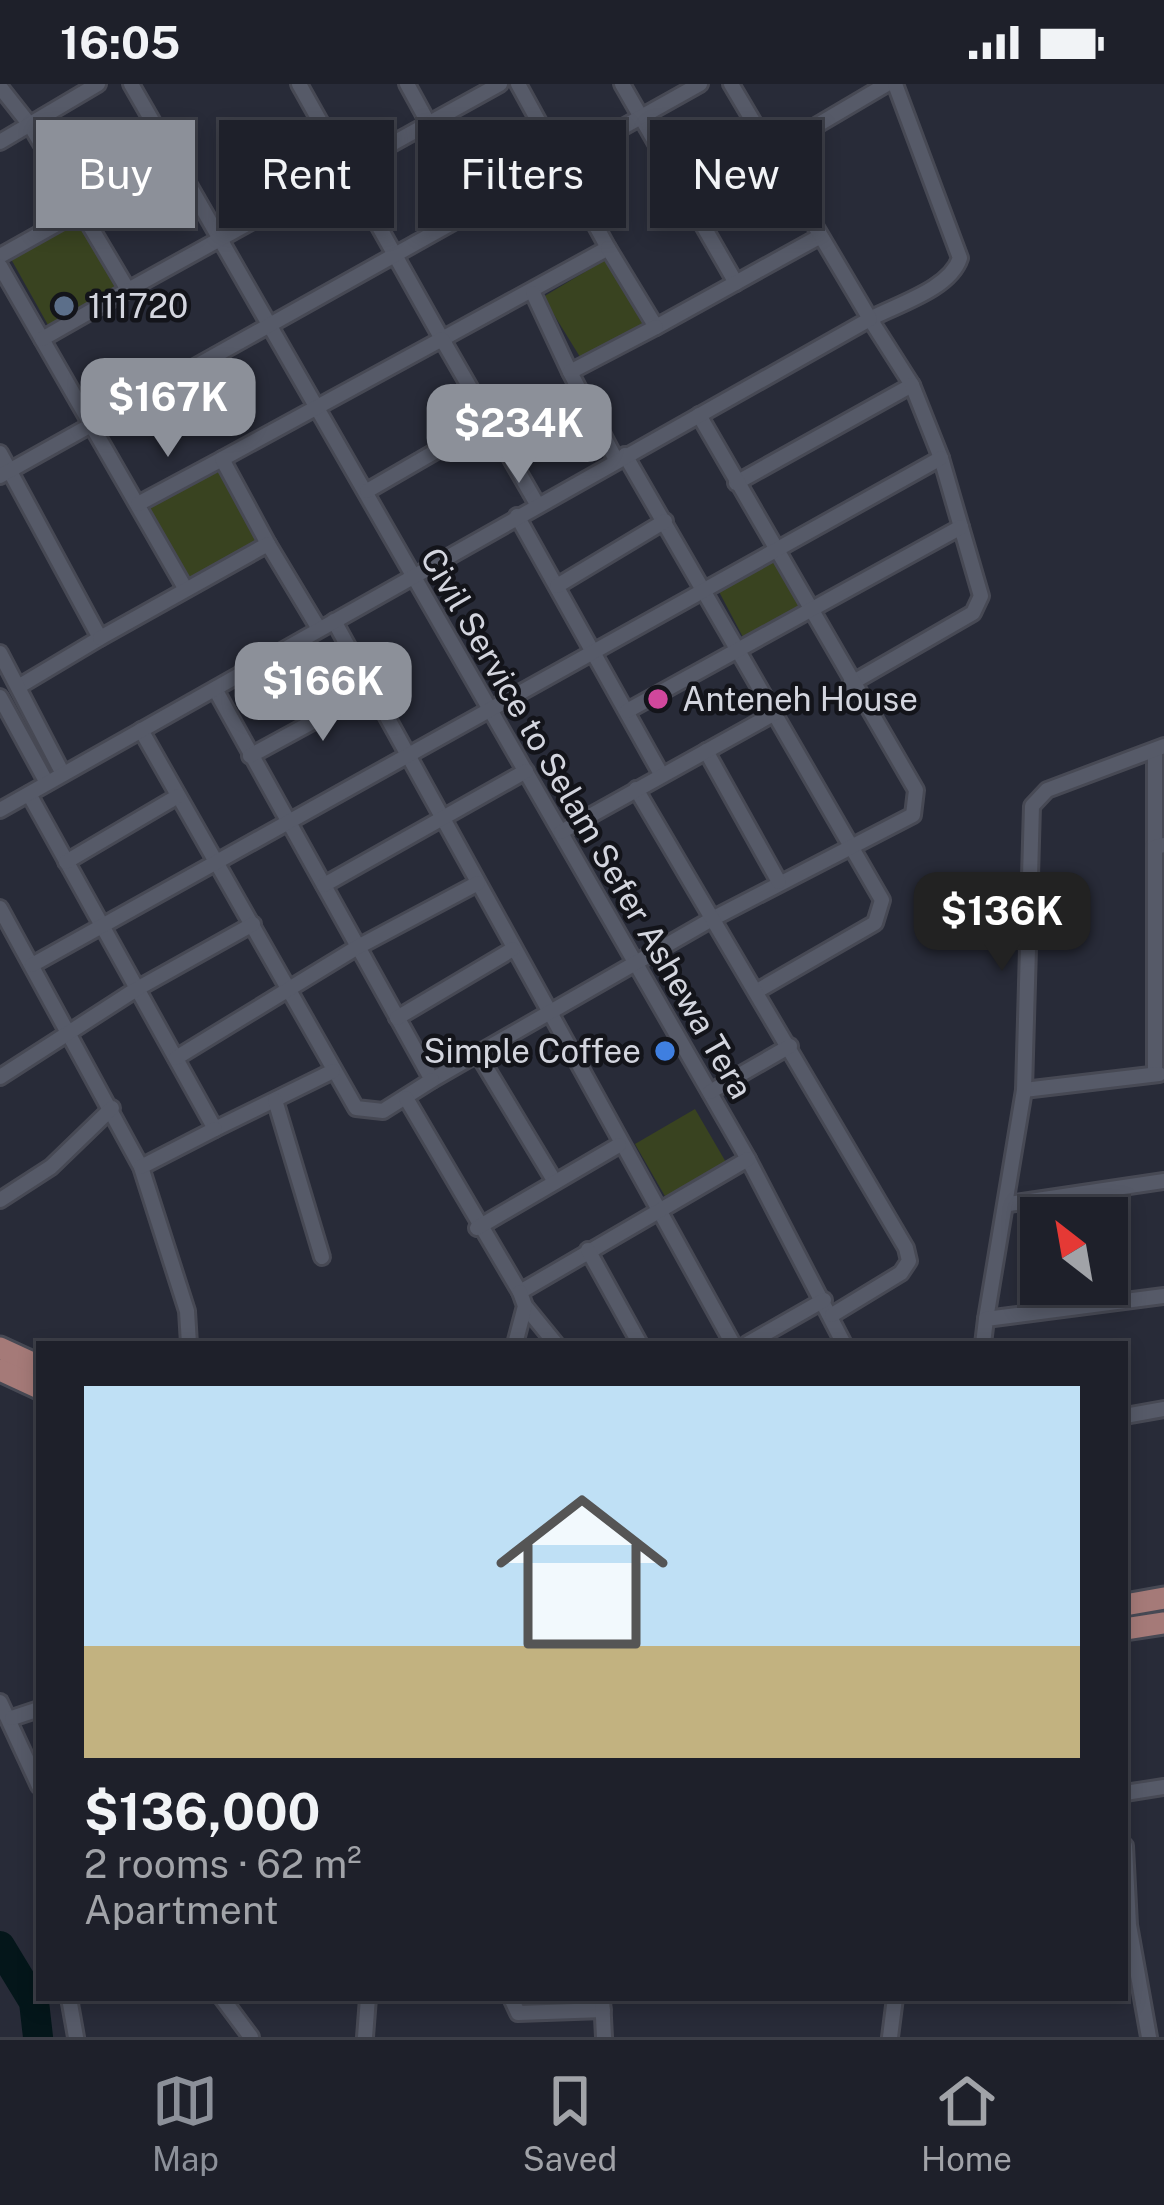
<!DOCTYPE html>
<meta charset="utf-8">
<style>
body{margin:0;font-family:"Public Sans",sans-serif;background:#262832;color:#f1f3f6;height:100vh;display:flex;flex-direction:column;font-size:45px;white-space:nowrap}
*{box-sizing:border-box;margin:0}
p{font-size:39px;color:#a1a3a8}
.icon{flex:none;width:66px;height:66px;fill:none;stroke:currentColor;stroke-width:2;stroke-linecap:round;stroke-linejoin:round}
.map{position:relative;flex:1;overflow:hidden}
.drawer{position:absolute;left:36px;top:1257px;width:1092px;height:660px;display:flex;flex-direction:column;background:#1e202a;border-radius:0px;box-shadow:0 6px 18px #0003,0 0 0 3px #3c3e47}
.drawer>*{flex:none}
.hud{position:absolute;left:36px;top:36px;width:1092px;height:108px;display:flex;gap:24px}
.needle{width:78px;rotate:329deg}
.tools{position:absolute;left:1020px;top:1113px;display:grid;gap:24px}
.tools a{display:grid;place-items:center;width:108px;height:108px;border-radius:0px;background:#1e202a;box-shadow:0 6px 18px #0003,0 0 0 3px #3c3e47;font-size:60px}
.price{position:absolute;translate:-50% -102px;padding:0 27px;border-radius:24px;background:#8c9099;color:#fff;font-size:39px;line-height:78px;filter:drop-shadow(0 3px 6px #0008)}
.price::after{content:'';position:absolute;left:50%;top:72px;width:36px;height:27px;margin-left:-18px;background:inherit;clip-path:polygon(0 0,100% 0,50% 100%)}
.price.on{background:#222;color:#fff}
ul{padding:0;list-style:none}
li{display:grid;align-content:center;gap:24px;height:636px;padding:0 48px}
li+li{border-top:3px solid #3c3e47}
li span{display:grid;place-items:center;height:372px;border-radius:0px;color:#555}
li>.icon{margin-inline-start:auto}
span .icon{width:216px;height:216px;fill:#fffc;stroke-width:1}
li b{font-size:51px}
.chip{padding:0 42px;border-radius:0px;background:#1e202a;box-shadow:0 6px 18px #0003,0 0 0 3px #3c3e47;font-size:42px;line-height:108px}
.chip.on{background:#8c9099;color:#fff}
.status{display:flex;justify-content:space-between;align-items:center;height:84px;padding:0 60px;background:#1e202a;direction:ltr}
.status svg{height:33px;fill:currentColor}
.tab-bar{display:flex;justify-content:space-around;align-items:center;height:168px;border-top:3px solid #3c3e47;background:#1e202a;font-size:33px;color:#a1a3a8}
.tab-bar a{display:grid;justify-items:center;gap:6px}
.tab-bar .on{color:#8c9099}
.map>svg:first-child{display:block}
</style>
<div class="status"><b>16:05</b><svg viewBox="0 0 49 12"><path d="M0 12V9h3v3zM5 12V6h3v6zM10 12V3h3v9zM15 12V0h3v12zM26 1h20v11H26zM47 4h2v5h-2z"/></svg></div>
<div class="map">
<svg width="1164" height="1953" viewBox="0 0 1164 1953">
<rect width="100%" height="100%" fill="#282b38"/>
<g fill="#394320">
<path d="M78,137l37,66 -67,38 -37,-66z"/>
<path d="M608,174l38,68 -61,39 -42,-68z"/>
<path d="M226,376l44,76 -80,42 -43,-75z"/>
<path d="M771,468l34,56 -60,33 -29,-55z"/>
<path d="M695,1025l32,55 -61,34 -31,-54z"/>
</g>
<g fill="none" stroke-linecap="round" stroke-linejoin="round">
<path stroke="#04161a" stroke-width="30" d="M0,1862l34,56 4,35"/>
<g stroke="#474954" stroke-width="20">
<g id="street">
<path d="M131,0l617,1075 96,185"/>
<path d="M299,0l143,255 166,-91 -90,-164"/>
<path d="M407,0l23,42"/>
<path d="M622,0l114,199"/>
<path d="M0,3l30,38 98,165 372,-206"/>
<path d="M0,58l98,-58"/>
<path d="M770,69l117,-69"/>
<path d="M608,164l48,79 161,-89"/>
<path d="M0,172l82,-46"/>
<path d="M0,182l185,322"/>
<path d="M533,209l37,79"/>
<path d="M42,255l86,-49"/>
<path d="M0,369l100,185 -82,49"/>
<path d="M625,371l257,445 -7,23 -118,68"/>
<path d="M616,376l-46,-88 86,-45"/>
<path d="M0,392l700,-392"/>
<path d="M736,399l176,-98 -42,-66c28,-15 80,-30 90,-61l-65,-174"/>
<path d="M367,407l121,-70"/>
<path d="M138,420l84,-45"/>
<path d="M517,432l144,258"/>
<path d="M268,460l-46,-85 220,-120 95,165"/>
<path d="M557,502l108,-65"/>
<path d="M334,537l399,723"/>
<path d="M100,554l168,-94 51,85"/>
<path d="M0,569l63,121"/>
<path d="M850,600l123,-71 8,-17 -40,-138 -29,-73"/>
<path d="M215,605l217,391 280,-161 201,-104 3,-25 -217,-375"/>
<path d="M0,613l47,86"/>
<path d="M627,627l334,-184"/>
<path d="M141,646l215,378 27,3 49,-31"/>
<path d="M1155,666v97"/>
<path d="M706,667l73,131"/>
<path d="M250,672l123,-67"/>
<path d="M636,705l270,459 3,13 -8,12 -69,42"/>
<path d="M29,710l186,335 118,-58"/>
<path d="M0,726l870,-491 -139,-235"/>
<path d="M561,748l214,-119"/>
<path d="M66,778l112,-66"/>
<path d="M324,801l202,-114"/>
<path d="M0,824l141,259 46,144 2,33"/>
<path d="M32,881l909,-507"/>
<path d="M397,934l116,-69"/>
<path d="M478,970l77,128"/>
<path d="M176,974l180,-110 122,-65"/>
<path d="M1155,990v-227l9,-2"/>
<path d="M0,993l135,-87 118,-66"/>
<path d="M1024,1006l135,-16"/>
<path d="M710,1008l80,-46"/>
<path d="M406,1014l114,194 228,-133"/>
<path d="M275,1016l47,157"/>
<path d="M141,1083l74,-38"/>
<path d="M0,1116l51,-33 61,-59"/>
<path d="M1009,1120l155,-23"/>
<path d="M477,1144l142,-83"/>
<path d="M588,1166l52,94"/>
<path d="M525,1222l31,38"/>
<path d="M986,1235l38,-229 8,-284 15,-16 117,-44"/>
<path d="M515,1260l10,-38 -5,-14"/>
<path d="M747,1260l77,-44"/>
<path d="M983,1260l3,-25 178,-23"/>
<path d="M1125,1332l39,-7"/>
<path d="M0,1618l39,84"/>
<path d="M12,1634l27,-9"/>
<path d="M1125,1709l39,-6"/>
<path d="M1125,1762l4,79 20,112"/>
<path d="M69,1914l7,39"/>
<path d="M222,1914l29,39"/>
<path d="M511,1914l7,15 85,-3"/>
<path d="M602,1914l2,39"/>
<path d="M365,1953l3,-39"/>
<path d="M890,1953l5,-39"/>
</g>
</g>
<g stroke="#474954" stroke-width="27">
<g id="primary">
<path d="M0,1264l39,18"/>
<path d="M0,1286l39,18"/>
<path d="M1125,1521l39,-7"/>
<path d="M1125,1545l39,-6"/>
</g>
</g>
<use href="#street" stroke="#565a68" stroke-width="14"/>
<use href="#primary" stroke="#a57a78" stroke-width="21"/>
</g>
<circle fill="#5c6f8a" stroke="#13141a" stroke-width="4.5" cx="64" cy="222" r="12"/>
<circle fill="#d1479c" stroke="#13141a" stroke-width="4.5" cx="658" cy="615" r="12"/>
<circle fill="#3f7fe0" stroke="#13141a" stroke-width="4.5" cx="665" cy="967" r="12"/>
<g text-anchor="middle" stroke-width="9" stroke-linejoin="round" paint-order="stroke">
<g font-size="33" fill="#d3d5de" stroke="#13141a" text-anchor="start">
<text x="88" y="234">111720</text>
<text x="682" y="627">Anteneh House</text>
<text x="641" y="979" text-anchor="end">Simple Coffee</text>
</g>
<g font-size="33" fill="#d3d5de" stroke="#13141a">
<text transform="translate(587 739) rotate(60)" y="12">Civil Service to Selam Sefer Ashewa Tera</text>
</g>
</g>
</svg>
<div class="tools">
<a><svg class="needle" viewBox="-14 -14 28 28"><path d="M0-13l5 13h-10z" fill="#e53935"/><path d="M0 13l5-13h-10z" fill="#a1a3a8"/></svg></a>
</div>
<b class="price" style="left:168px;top:376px">$167K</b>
<b class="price" style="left:519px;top:402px">$234K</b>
<b class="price" style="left:323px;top:660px">$166K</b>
<b class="price on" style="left:1002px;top:890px">$136K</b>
<div class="hud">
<a class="chip on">Buy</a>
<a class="chip">Rent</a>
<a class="chip">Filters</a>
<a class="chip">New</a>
</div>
<section class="drawer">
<ul>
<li><span style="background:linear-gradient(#bfe0f5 70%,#c2b280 0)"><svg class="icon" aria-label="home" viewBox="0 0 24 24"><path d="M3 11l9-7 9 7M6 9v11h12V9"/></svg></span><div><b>$136,000</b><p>2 rooms · 62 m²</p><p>Apartment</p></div></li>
</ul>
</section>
</div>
<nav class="tab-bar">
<a class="on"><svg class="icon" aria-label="map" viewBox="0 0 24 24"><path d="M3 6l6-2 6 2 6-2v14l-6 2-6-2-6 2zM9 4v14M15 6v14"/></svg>Map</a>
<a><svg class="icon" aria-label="saved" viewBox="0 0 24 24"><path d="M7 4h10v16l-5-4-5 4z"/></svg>Saved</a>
<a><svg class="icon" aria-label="home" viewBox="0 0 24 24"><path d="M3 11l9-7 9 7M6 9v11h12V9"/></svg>Home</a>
</nav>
